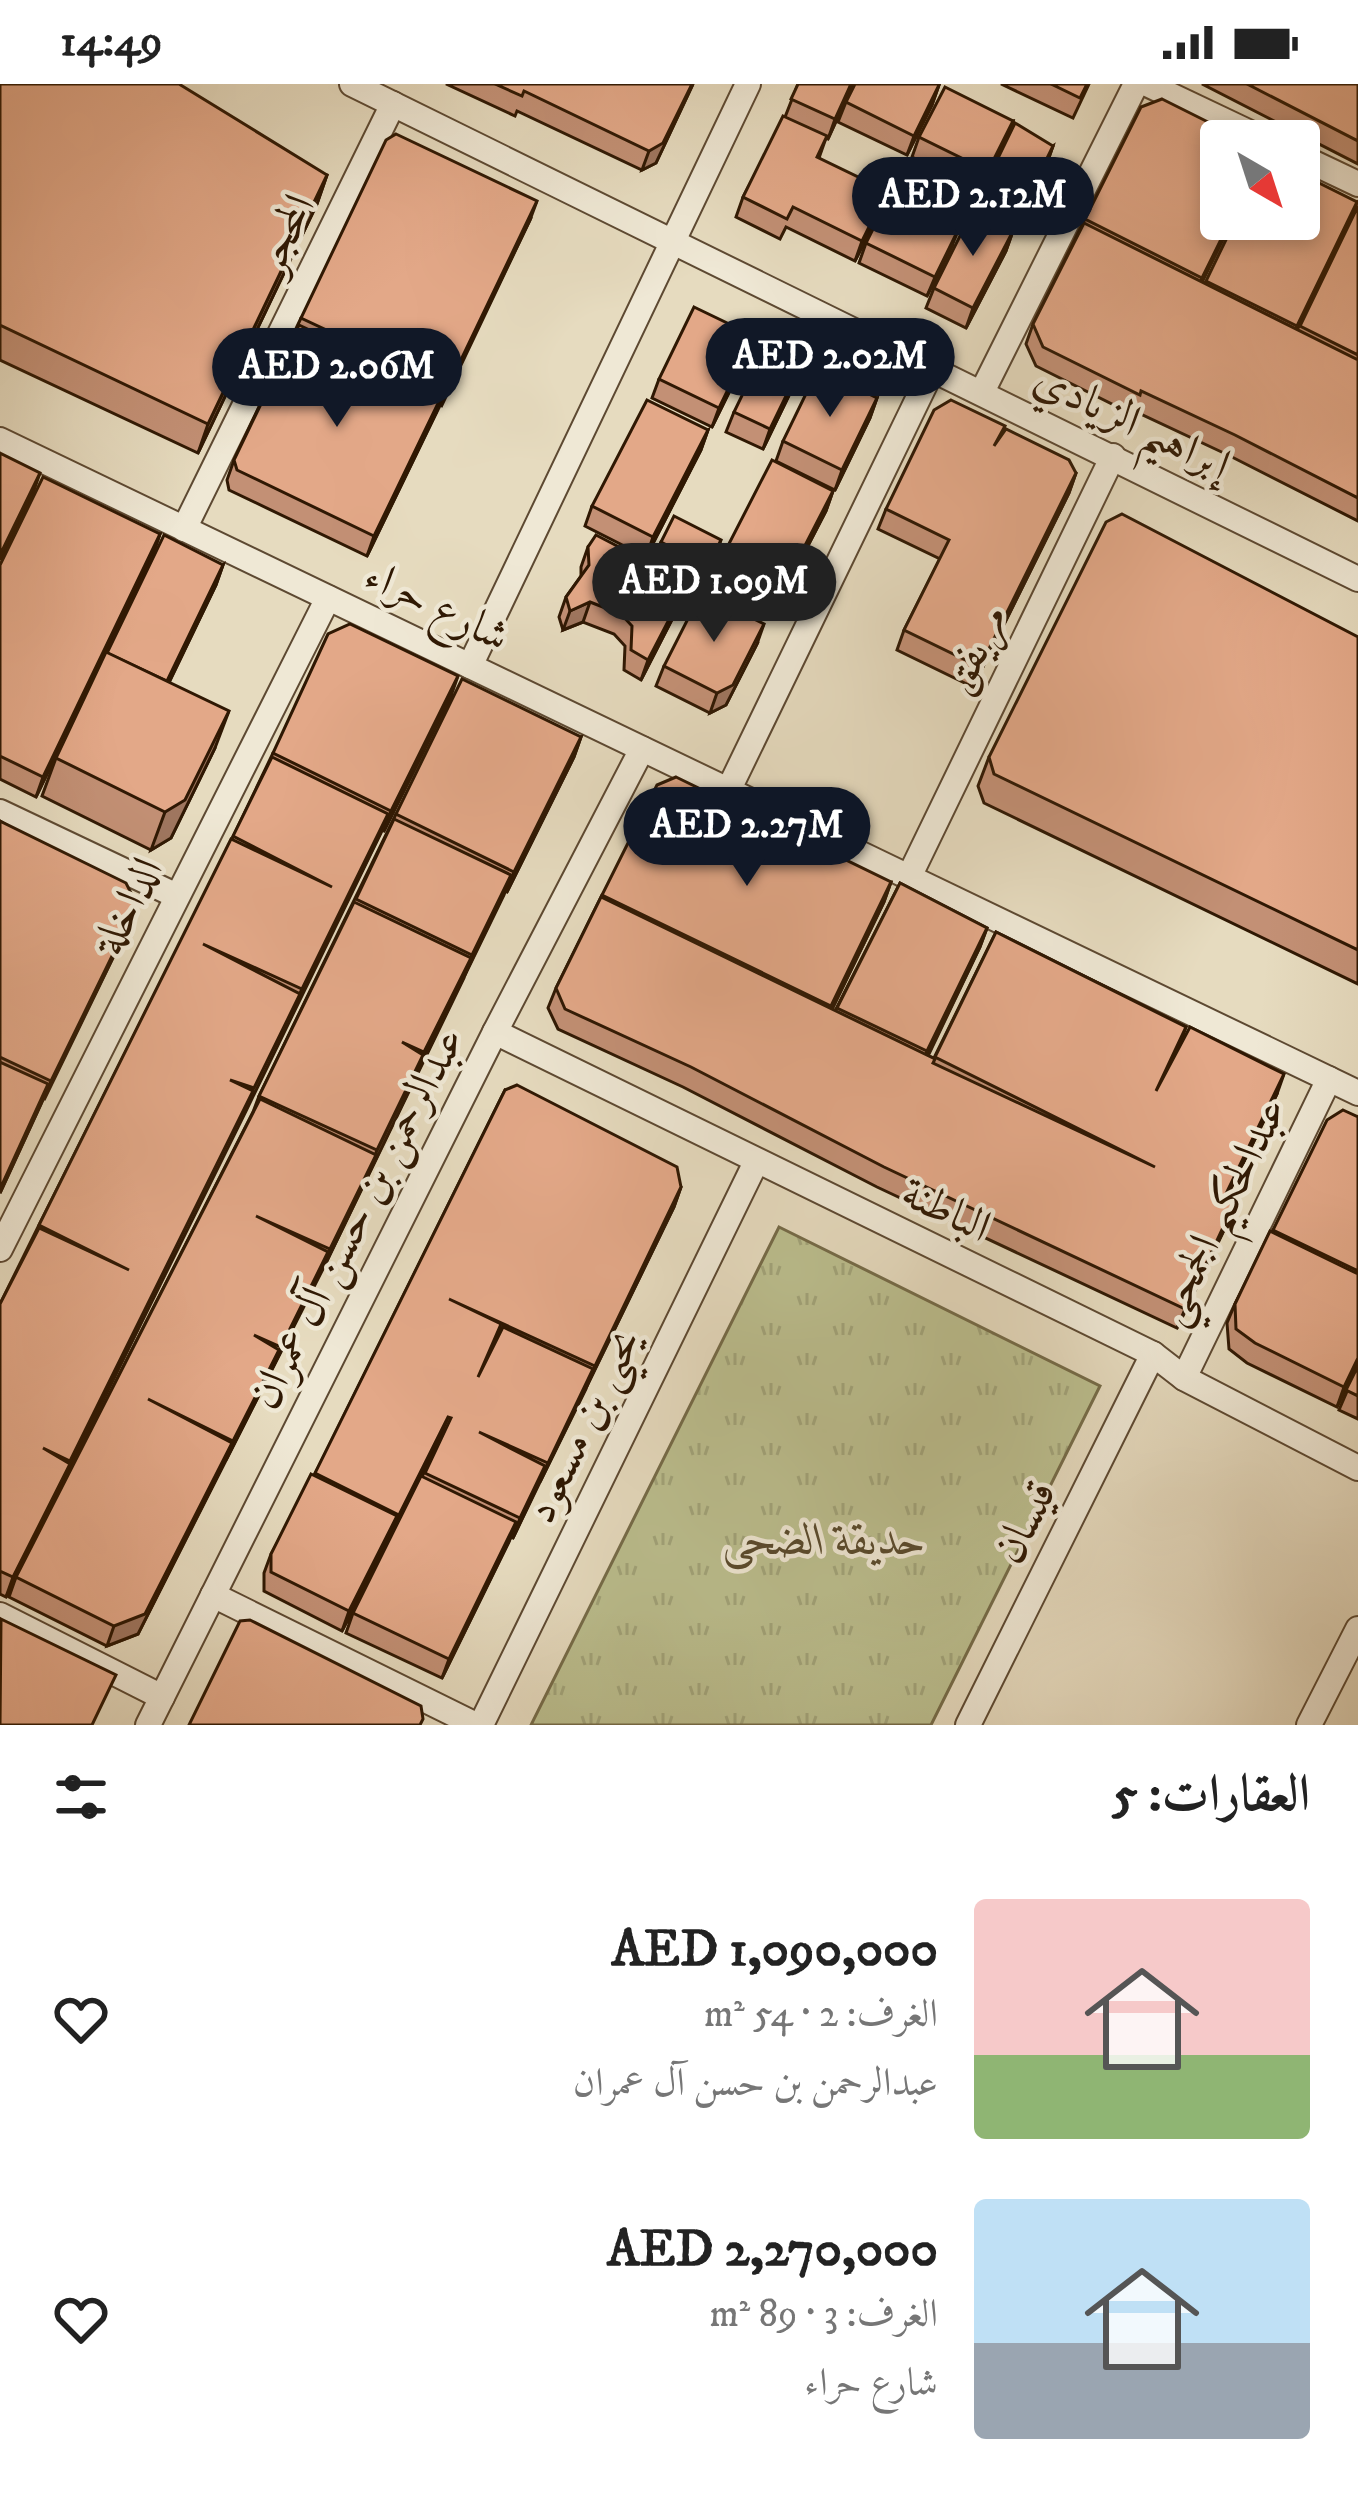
<!DOCTYPE html>
<html lang="ar">
<meta charset="utf-8">
<style>
body{margin:0;font-family:"IM FELL DW Pica",Amiri,serif;background:#f2f2f2;color:#222;direction:rtl;height:100vh;display:flex;flex-direction:column;font-size:45px;white-space:nowrap}
*{box-sizing:border-box;margin:0}
p{font-size:39px;color:#767676}
.icon{flex:none;width:66px;height:66px;fill:none;stroke:currentColor;stroke-width:2;stroke-linecap:round;stroke-linejoin:round}
.map{position:relative;height:1641px;overflow:hidden;direction:ltr}
.details{display:flex;flex-direction:column;background:#fff;flex:1}
.details>*{flex:none}
.needle{width:78px;rotate:141deg}
.fabs{position:absolute;left:1200px;top:36px;display:grid;gap:24px}
.fabs a{display:grid;place-items:center;width:120px;height:120px;border-radius:12px;background:#fff;box-shadow:0 6px 18px #0003;font-size:60px}
.price{position:absolute;translate:-50% -102px;padding:0 27px;border-radius:42px;background:#111827;color:#fff;font-size:39px;line-height:78px;filter:drop-shadow(0 3px 6px #0008)}
.price::after{content:'';position:absolute;left:50%;top:72px;width:36px;height:27px;margin-left:-18px;background:inherit;clip-path:polygon(0 0,100% 0,50% 100%)}
.price.current{background:#222;color:#fff}
ul{padding:0;list-style:none}
li{display:flex;align-items:center;gap:36px;height:300px;padding:0 48px}
li span{display:grid;place-items:center;flex:none;width:336px;height:240px;border-radius:12px;color:#555}
li>.icon{margin-inline-start:auto}
span .icon{width:144px;height:144px;fill:#fffc;stroke-width:1}
li b{font-size:51px}
h2{display:flex;justify-content:space-between;align-items:center;height:144px;padding:0 48px;font-size:51px}
.status{display:flex;justify-content:space-between;align-items:center;height:84px;padding:0 60px;background:#fff;direction:ltr}
.status svg{height:33px;fill:currentColor}
.map>svg:first-child{display:block}
</style>
<div class="status"><b>14:49</b><svg viewBox="0 0 49 12"><path d="M0 12V9h3v3zM5 12V6h3v6zM10 12V3h3v9zM15 12V0h3v12zM26 1h20v11H26zM47 4h2v5h-2z"/></svg></div>
<div class="map">
<svg width="1358" height="1641" viewBox="0 0 1358 1641">
<defs>
<pattern id="grass-tufts" width="24" height="20" patternUnits="userSpaceOnUse" patternTransform="scale(3)"><rect width="24" height="20" fill="#bbbe8e"/><path d="M3 7l-1-3M5 7V3M7 7l1-3M15 17l-1-3M17 17v-4M19 17l1-3" fill="none" stroke="#a1a379"/></pattern>
</defs>
<rect width="100%" height="100%" fill="#e6dbbf"/>
<filter id="stains"><feTurbulence type="fractalNoise" baseFrequency=".00167" numOctaves="4"/><feColorMatrix values="0 0 0 0 .2 0 0 0 0 .09 0 0 0 0 .02 0 0 0 .5 -.17"/></filter>
<radialGradient id="worn" r=".72"><stop offset=".6" stop-color="#630" stop-opacity="0"/><stop offset="1" stop-color="#630" stop-opacity=".3"/></radialGradient>
<path fill="url(#grass-tufts)" stroke="#756b48" stroke-width="3" d="M779,1143l321,159 -169,339h-400z"/>
<g fill="none" stroke-linecap="round" stroke-linejoin="round">
<g stroke="#5d4932" stroke-width="28">
<g id="street">
<path d="M352,0l1006,495"/>
<path d="M1147,0l120,57"/>
<path d="M1299,72l59,28"/>
<path d="M982,308l154,-308"/>
<path d="M0,356l1358,653"/>
<path d="M184,445l209,-425"/>
<path d="M470,582l278,-582"/>
<path d="M728,707l204,-421"/>
<path d="M0,728l177,84"/>
<path d="M909,793l204,-421"/>
<path d="M495,948l658,322 31,24 174,90"/>
<path d="M0,1165l328,-651"/>
<path d="M1184,1294l145,-299"/>
<path d="M213,1511l263,130"/>
<path d="M0,1531l162,82"/>
<path d="M148,1641l347,-693 147,-283"/>
<path d="M481,1641l275,-563"/>
<path d="M968,1641l185,-371"/>
<path d="M1309,1641l49,-96"/>
</g>
</g>
<use href="#street" stroke="#efe8d5" stroke-width="24"/>
</g>
<g fill="#c39075" stroke="#2f1803" stroke-width="3">
<path d="M0,0l327,91 -10,29 -119,249 -198,-93z"/>
<path d="M446,0h247l-37,79 -14,7 -125,-59 -2,5z"/>
<path d="M798,0h55l-25,55 -2,-1 -7,20 61,53 -25,50 -69,-34 -6,12 -44,-22 7,-20 42,-80z"/>
<path d="M1001,0h88l-16,34z"/>
<path d="M1202,0h156v80z"/>
<path d="M939,1l-7,20 -25,50 -69,-33 8,-20z"/>
<path d="M1013,37l-7,19 -26,50 -68,-33 7,-20z"/>
<path d="M1053,62l-7,20 -33,65 -7,20 -40,77 -40,-20 8,-20 40,-77 7,-18z"/>
<path d="M1357,118l-7,19 -53,109 61,-124v315l-130,-66 -94,-44 -2,3 -96,-48 -10,-22 7,-20 52,-105h148l-31,63 3,1z"/>
<path d="M530,136l-163,336 -138,-66 -2,-10 7,-20 67,-142z"/>
<path d="M866,159l86,3 -25,50 -68,-33z"/>
<path d="M754,252l-7,20 -35,71 -60,-29 7,-19z"/>
<path d="M795,299l-32,66 -37,-17 8,-20z"/>
<path d="M877,314l-7,20 -35,72 -59,-29 7,-20z"/>
<path d="M708,346l-7,20 -55,107 -61,-31 7,-20z"/>
<path d="M1000,353l76,36 -7,20 -96,194 -76,-37 7,-20 36,-71 -62,-30 8,-20z"/>
<path d="M833,407l-7,20 -55,106 -61,-31 7,-19z"/>
<path d="M160,450l-7,20 -117,243 -36,-18v-214z"/>
<path d="M661,458l53,18 -14,25 -47,-23z"/>
<path d="M588,463l93,55 -40,78 -17,-10 1,-24 -11,-12 -31,-12 -20,8 -4,-13 7,-20 15,-21v-9z"/>
<path d="M223,481l-7,20 -47,97 46,66 -44,90 -20,12 -109,-54 14,-38 51,-105z"/>
<path d="M1358,553v347l-374,-181 -6,-17 11,-29z"/>
<path d="M757,560l-31,61 -16,8 -54,-27 8,-20z"/>
<path d="M451,612l-67,135 -2,-1 -376,767 -6,-3v-290l39,-79 193,-386 41,-86z"/>
<path d="M581,653l-7,20 -67,135 -2,-1 -182,378 -185,365 -31,12 -98,-49 7,-20 237,-465 6,-16 137,-282z"/>
<path d="M0,737l137,84 -8,20 -88,179 -41,89z"/>
<path d="M891,798l-7,20 -52,107 3,2 65,-128 87,45 -7,19 -52,109 6,2 62,-126 190,95 -7,20 98,47 -52,106 9,4 -7,20 -50,104 -300,-141 -194,-100 -125,-58 -10,-21 8,-20 46,-93z"/>
<path d="M505,1006l176,97 -7,20 -134,275 -27,56 -2,-1 -69,141 -96,-45 7,-20 89,-176 -100,194 -78,-40v-18l7,-19 43,-78z"/>
<path d="M1358,1033v246l-21,44 -90,-44 -18,-14 -2,-26 8,-19 38,-74z"/>
<path d="M1358,1282v53l-19,-9z"/>
</g>
<g fill="#9f765f" stroke="#2f1803" stroke-width="3">
<path d="M693,0l-37,79 -14,7 7,-19z"/>
<path d="M851,0h2l-25,55 7,-20z"/>
<path d="M939,1l-7,20 -25,50 7,-19z"/>
<path d="M1013,37l-7,19 -26,50 8,-19z"/>
<path d="M1053,62l-7,20 -32,66 7,-20z"/>
<path d="M327,91l-10,29 -119,249 10,-29z"/>
<path d="M887,107l-7,20 -25,50 7,-20z"/>
<path d="M537,117l-7,19 -89,187 7,-20z"/>
<path d="M1357,118l-7,19 -61,124 8,-19z"/>
<path d="M1231,135h2l-39,79 8,-20z"/>
<path d="M960,142l-8,20 -25,50 8,-19z"/>
<path d="M1013,147l-7,20 -40,77 7,-20z"/>
<path d="M754,252l-7,20 -35,71 7,-19z"/>
<path d="M802,279l-7,20 -32,66 7,-20z"/>
<path d="M443,309l-7,20 -69,143 7,-20z"/>
<path d="M877,314l-7,20 -35,72 7,-20z"/>
<path d="M708,346l-7,20 -55,107 7,-20z"/>
<path d="M40,389l-7,20 -33,67v-5z"/>
<path d="M1076,389l-7,20 -96,194 7,-20z"/>
<path d="M833,407l-7,20 -55,106 7,-19z"/>
<path d="M160,450l-7,20 -117,243 7,-20z"/>
<path d="M721,456l-7,20 -14,25 8,-19z"/>
<path d="M223,481l-7,20 -63,131 7,-20z"/>
<path d="M688,499l-7,19 -40,78 7,-20z"/>
<path d="M590,518l-7,20 -20,8 7,-19z"/>
<path d="M764,540l-7,20 -31,61 -16,8 7,-20z"/>
<path d="M458,592l-7,20 -67,135 7,-20z"/>
<path d="M229,627l-14,37 -44,90 -20,12 14,-38z"/>
<path d="M581,653l-7,20 -67,135 7,-20z"/>
<path d="M388,730l-7,19 -135,278 -240,486 7,-20z"/>
<path d="M511,791l-7,20 -39,80 7,-20z"/>
<path d="M891,798l-7,20 -60,124 7,-20z"/>
<path d="M137,821l-8,20 -85,175 7,-19z"/>
<path d="M987,844l-7,19 -60,124 7,-20z"/>
<path d="M471,874l-7,20 -141,291 7,-20 40,-81 7,-18z"/>
<path d="M1284,990l-7,20 -61,125 7,-19z"/>
<path d="M48,1000l-7,20 -41,89v-4z"/>
<path d="M681,1103l-7,20 -87,179 8,-20z"/>
<path d="M1234,1120l-7,20 -50,104 8,-19z"/>
<path d="M328,1168l-8,20 -47,95 8,-20z"/>
<path d="M279,1266l-7,19 -46,91 7,-19z"/>
<path d="M1358,1274v5l-21,44 7,-20z"/>
<path d="M593,1285l-7,20 -46,93 8,-19z"/>
<path d="M448,1333l-8,20 -48,97 7,-19z"/>
<path d="M232,1359l-8,20 -86,171 -31,12 7,-20z"/>
<path d="M545,1382l-7,19 -25,53 7,-20z"/>
<path d="M397,1432l-7,20 -48,95 7,-20z"/>
<path d="M516,1438l-7,20 -67,136 7,-19z"/>
</g>
<g fill="#e3a888" stroke="#2f1803" stroke-width="3">
<path d="M0,0h179l148,91 -119,249 -208,-99z"/>
<path d="M495,0h197l-29,59 -14,8 -125,-60 -2,5z"/>
<path d="M798,0h53l-16,35 -44,-20z"/>
<path d="M855,0h82l2,1 -25,51 -68,-34z"/>
<path d="M1051,0h36l-7,14z"/>
<path d="M1247,0h111v57z"/>
<path d="M945,3l68,34 -25,50 -69,-34z"/>
<path d="M1162,15l84,42h-25v78h10l-29,59 -117,-59 56,-112z"/>
<path d="M783,32l44,20 -10,21 70,34 -25,50 -69,-34 -6,12 -44,-22z"/>
<path d="M1015,39l38,23 -32,66 -40,-19z"/>
<path d="M396,50l141,67 -89,186 -147,-69 85,-178z"/>
<path d="M1299,89l58,29 -60,124 -91,-45 30,-62h63z"/>
<path d="M891,109l69,33 -25,51 -69,-34z"/>
<path d="M1358,122v149l-58,-29z"/>
<path d="M973,126l40,21 -40,77 -39,-20z"/>
<path d="M1084,139l274,137v138l-123,-63 -94,-44 -1,4 -97,-48 -10,-23z"/>
<path d="M694,223l60,29 -35,72 -60,-29z"/>
<path d="M299,241l144,68 -69,143 -137,-66 -3,-10z"/>
<path d="M766,262l36,17 -32,66 -36,-17z"/>
<path d="M818,285l59,29 -35,72 -59,-29z"/>
<path d="M647,316l61,30 -55,107 -61,-31z"/>
<path d="M951,316l54,26 -11,20 12,-17 63,31 7,13 -96,194 -76,-37 45,-90 -63,-31 48,-99z"/>
<path d="M0,369l40,20 -40,82z"/>
<path d="M772,376l61,31 -55,107 -61,-31z"/>
<path d="M43,393l117,57 -117,243 -43,-21v-191z"/>
<path d="M1122,430l236,123v313l-364,-176 -5,-17 117,-235z"/>
<path d="M674,432l47,24 -13,26 -47,-24z"/>
<path d="M164,451l59,30 -56,116 -60,-28z"/>
<path d="M596,451l92,48 -40,77 -17,-10 1,-24 -11,-12 -31,-12 -20,9 -4,-14 23,-32 -1,-18z"/>
<path d="M701,509l63,31 -31,61 -16,8 -53,-27z"/>
<path d="M350,540l108,52 -67,135 -118,-58 55,-119z"/>
<path d="M106,568l123,59 -44,89 -20,12 -109,-54z"/>
<path d="M462,595l119,58 -67,135 -118,-58z"/>
<path d="M272,673l116,57 -86,175 -99,-45 97,50 -46,94 -24,-8 23,11 -183,370 -27,-13 27,16 -57,113 -13,-6v-267l39,-76 90,42 -90,-45 192,-386 101,48 -99,-51z"/>
<path d="M676,693l215,105 -60,124 -229,-111 55,-110z"/>
<path d="M394,735l117,56 -39,80 -116,-56z"/>
<path d="M0,737l126,62 11,22 -86,176 -51,-24z"/>
<path d="M900,799l87,45 -60,123 -90,-43z"/>
<path d="M601,813l334,162 -2,4 222,104 -220,-110 61,-125 190,95 -30,64 34,-64 94,47 -61,126 11,4 -49,105 -301,-142 -193,-100 -126,-58 -9,-21z"/>
<path d="M354,818l117,56 -47,94 -22,-10 21,13 -46,95 -118,-54z"/>
<path d="M0,978l48,22 -48,105z"/>
<path d="M517,1001l160,82 4,20 -86,179 -146,-67 52,25 -23,53 25,-50 90,42 -45,94 -69,-31 66,34 -25,52 -95,-45 26,-55 -3,-1 -49,98 -84,-42 190,-383z"/>
<path d="M260,1015l116,56 -46,94 -74,-33 72,36 -47,95 -27,-12 25,15 -46,91 -85,-42 84,44 -87,171 -31,12 -98,-49z"/>
<path d="M1343,1026l15,7v154l-85,-41 54,-110z"/>
<path d="M1270,1147l88,43v84l-14,29 -89,-44 -19,-14 -1,-25z"/>
<path d="M1358,1282v30l-12,-6z"/>
<path d="M311,1390l86,42 -48,95 -78,-39v-18z"/>
<path d="M421,1392l95,46 -67,137 -96,-46z"/>
<path d="M1,1535l115,56 -24,50h-92z"/>
<path d="M250,1536l171,86 2,13 -3,6h-231l51,-104z"/>
</g>
<g text-anchor="middle" stroke-width="9" stroke-linejoin="round" paint-order="stroke">
<g font-size="45" fill="#2f1803" stroke="#efe8d5">
<text transform="translate(283 149) rotate(-64)" y="16">المحجر</text>
<text transform="translate(1133 336) rotate(26)" y="16">إبراهيم الزيادي</text>
<text transform="translate(438 520) rotate(26)" y="16">شارع حراء</text>
<text transform="translate(973 564) rotate(-64)" y="16">مريفق</text>
<text transform="translate(126 821) rotate(-63)" y="16">الداخلة</text>
<text transform="translate(947 1124) rotate(26)" y="16">الباطنة</text>
<text transform="translate(1219 1126) rotate(-64)" y="16">عبدالحكيم الجمحي</text>
<text transform="translate(355 1133) rotate(-63)" y="16">عبدالرحمن بن حسن آل عمران</text>
<text transform="translate(581 1341) rotate(-64)" y="16">يحيى بن مسعود</text>
<text transform="translate(1023 1437) rotate(-63)" y="16">قيسان</text>
</g>
<g font-size="45" font-style="italic" fill="#594a2d" stroke="#efe8d5">
<text x="824" y="1470">حديقة الضحى</text>
</g>
</g>
<rect width="100%" height="100%" filter="url(#stains)"/>
<rect width="100%" height="100%" fill="url(#worn)"/>
</svg>
<div class="fabs">
<a><svg class="needle" viewBox="-14 -14 28 28"><path d="M0-13l5 13h-10z" fill="#e53935"/><path d="M0 13l5-13h-10z" fill="#767676"/></svg></a>
</div>
<b class="price" style="left:973px;top:175px">AED 2.12M</b>
<b class="price" style="left:830px;top:336px">AED 2.02M</b>
<b class="price" style="left:337px;top:346px">AED 2.06M</b>
<b class="price current" style="left:714px;top:561px">AED 1.09M</b>
<b class="price" style="left:747px;top:805px">AED 2.27M</b>
</div>
<section class="details">
<h2>العقارات: 5<svg class="icon" aria-label="filters" viewBox="0 0 24 24"><path d="M4 7h16M4 17h16"/><circle cx="9" cy="7" r="2"/><circle cx="15" cy="17" r="2"/></svg></h2>
<ul>
<li><span style="background:linear-gradient(#f6c9c9 65%,#8fb573 0)"><svg class="icon" aria-label="home" viewBox="0 0 24 24"><path d="M3 11l9-7 9 7M6 9v11h12V9"/></svg></span><div><b>AED 1,090,000</b><p>الغرف: 2 · 54 m²</p><p>عبدالرحمن بن حسن آل عمران</p></div><svg class="icon" aria-label="heart" viewBox="0 0 24 24"><path d="M12 20l-8-8c-3-5 5-10 8-4 3-6 11-1 8 4z"/></svg></li>
<li><span style="background:linear-gradient(#bfe0f5 60%,#9aa5b1 0)"><svg class="icon" aria-label="home" viewBox="0 0 24 24"><path d="M3 11l9-7 9 7M6 9v11h12V9"/></svg></span><div><b>AED 2,270,000</b><p>الغرف: 3 · 89 m²</p><p>شارع حراء</p></div><svg class="icon" aria-label="heart" viewBox="0 0 24 24"><path d="M12 20l-8-8c-3-5 5-10 8-4 3-6 11-1 8 4z"/></svg></li>
</ul>
</section>
